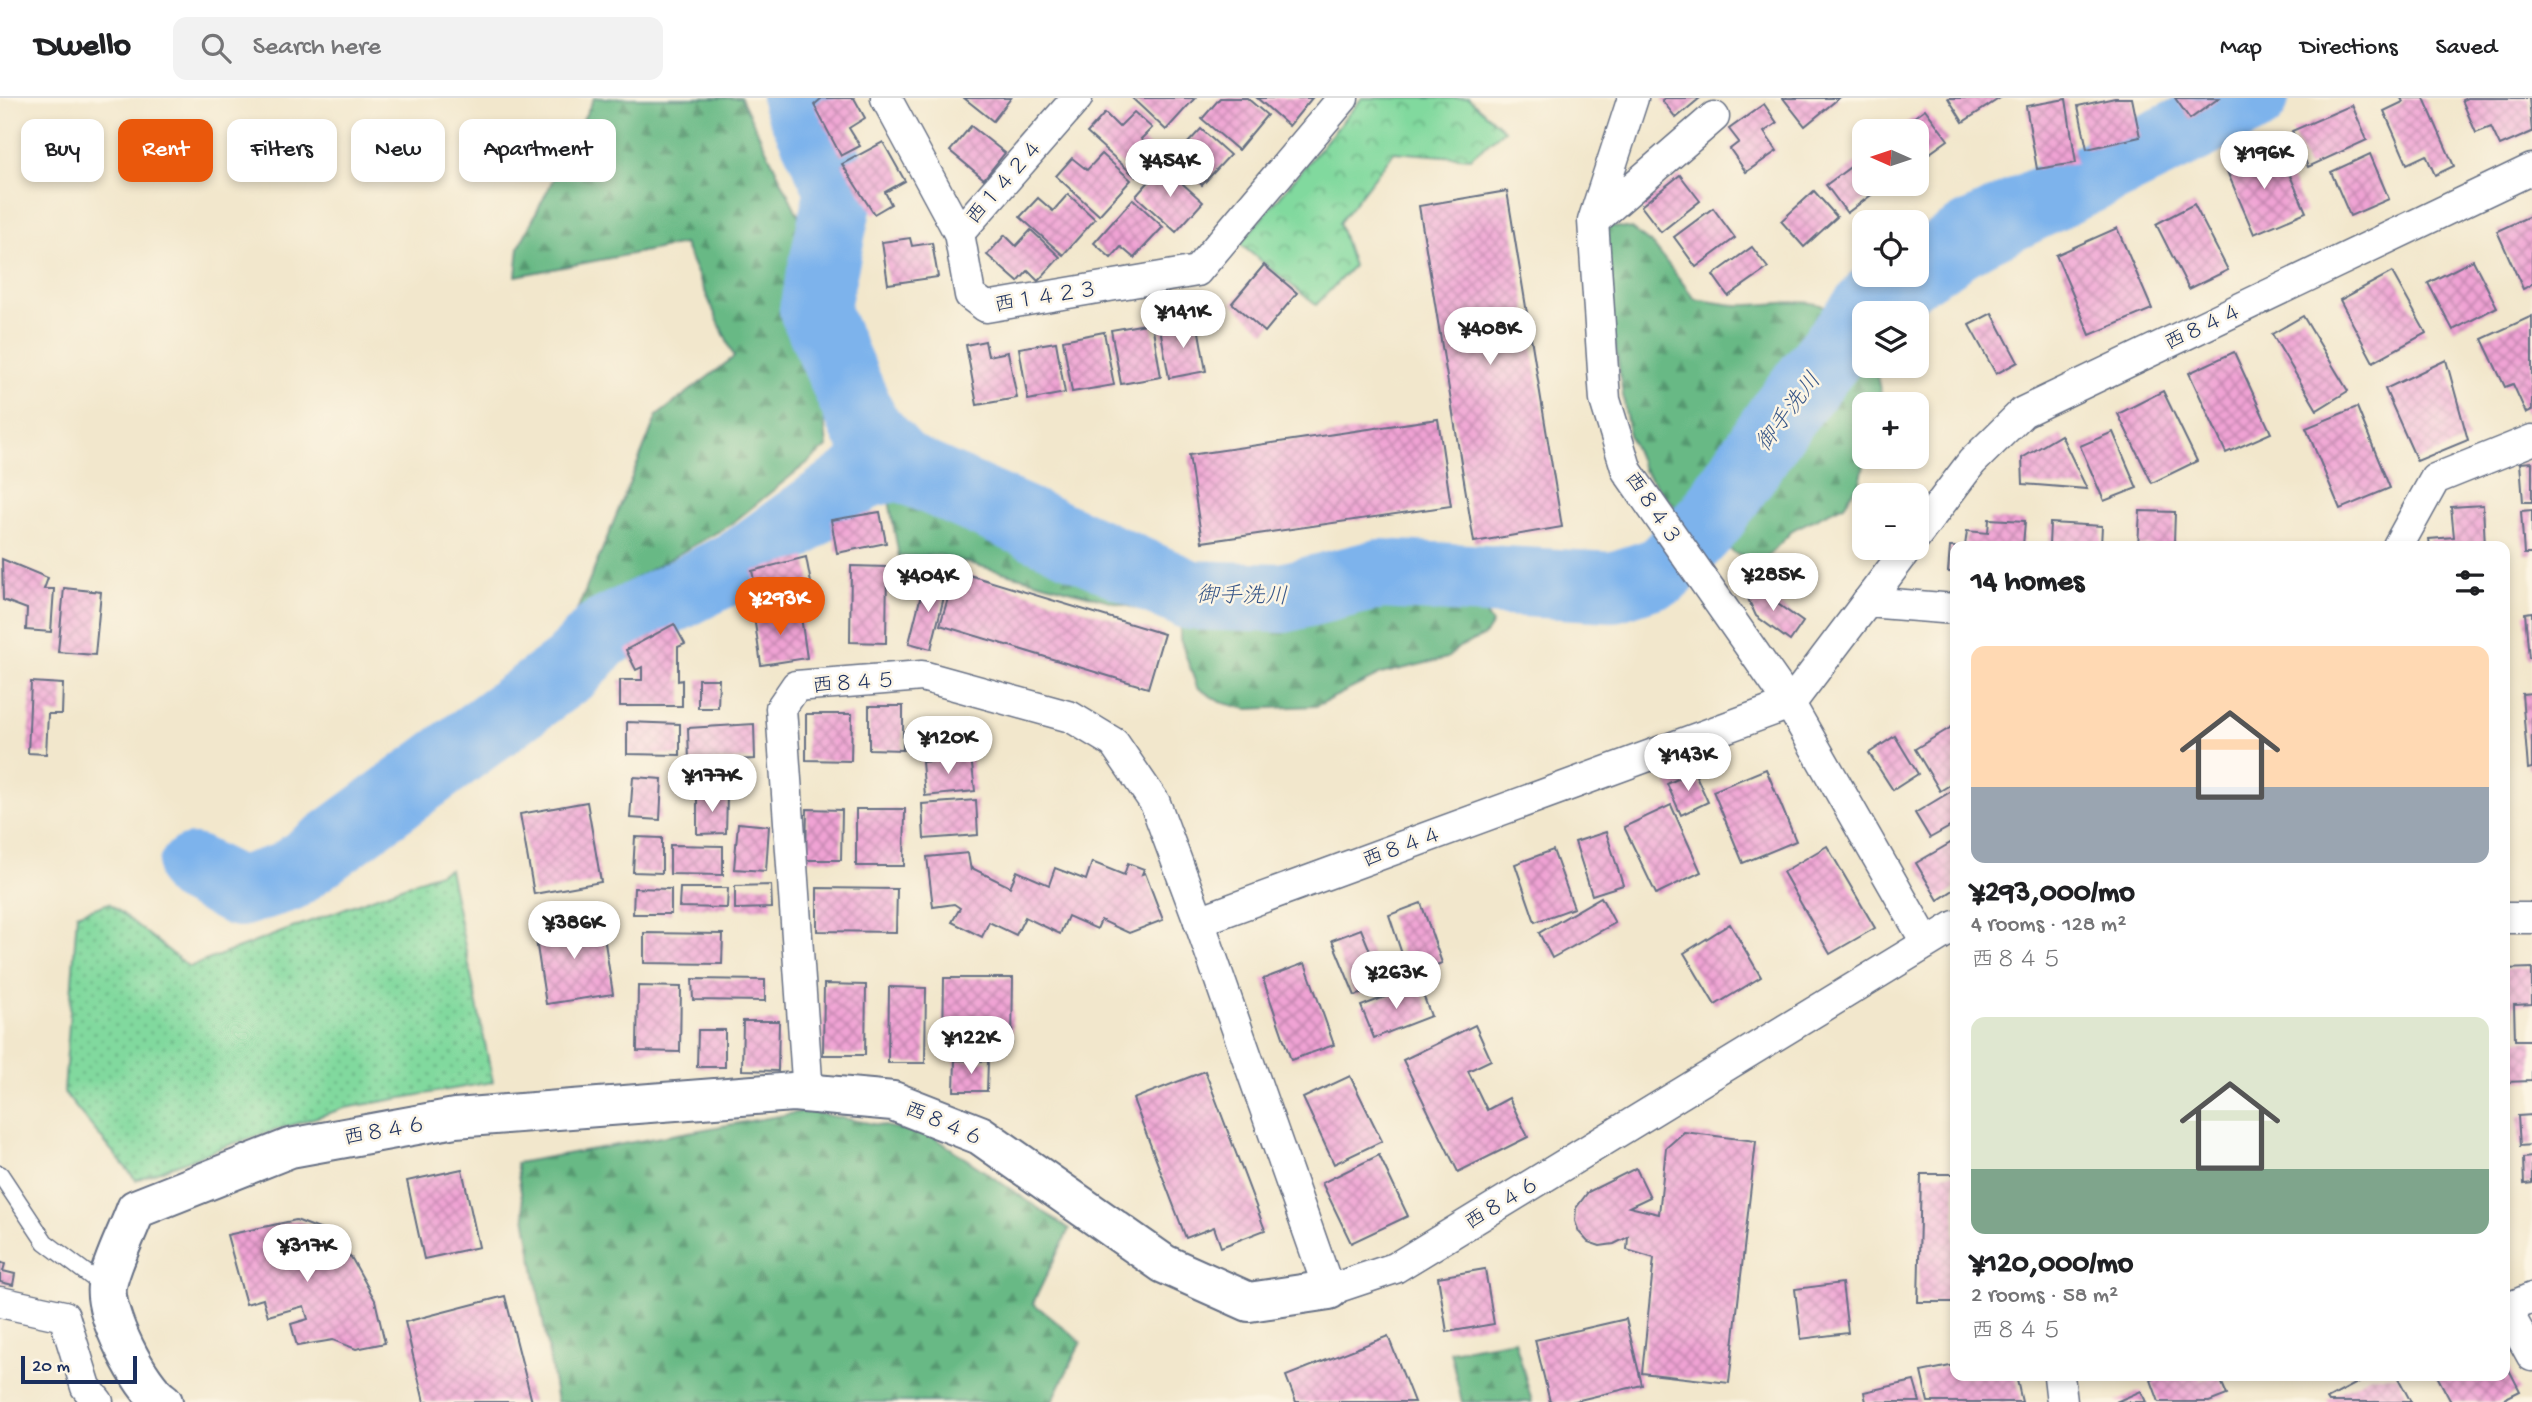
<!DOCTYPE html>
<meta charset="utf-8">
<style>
body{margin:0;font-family:"Gochi Hand","Klee One",sans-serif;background:#f2f2f2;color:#202124;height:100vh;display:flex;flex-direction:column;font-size:26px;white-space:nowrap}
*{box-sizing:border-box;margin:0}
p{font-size:23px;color:#757577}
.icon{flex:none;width:38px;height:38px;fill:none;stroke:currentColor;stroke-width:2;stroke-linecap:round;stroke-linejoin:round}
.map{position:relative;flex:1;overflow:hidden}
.panel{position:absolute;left:1950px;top:443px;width:560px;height:840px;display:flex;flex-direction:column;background:#fff;border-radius:14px;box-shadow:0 4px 10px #0003}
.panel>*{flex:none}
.guide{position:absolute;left:21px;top:21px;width:665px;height:63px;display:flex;gap:14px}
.needle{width:46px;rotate:273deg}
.tools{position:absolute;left:1852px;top:21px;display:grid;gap:14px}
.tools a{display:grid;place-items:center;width:77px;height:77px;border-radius:14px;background:#fff;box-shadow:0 4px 10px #0003;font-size:35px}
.scale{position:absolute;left:21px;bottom:18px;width:116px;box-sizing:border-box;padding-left:7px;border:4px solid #1b2f5e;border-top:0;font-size:19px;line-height:24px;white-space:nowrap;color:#1b2f5e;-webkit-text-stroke:5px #fcf5e5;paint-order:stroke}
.price{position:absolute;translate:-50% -60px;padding:0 16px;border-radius:24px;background:#fff;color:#222;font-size:23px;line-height:46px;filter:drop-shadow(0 2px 4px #0008)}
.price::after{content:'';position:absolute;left:50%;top:42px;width:21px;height:16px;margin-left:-10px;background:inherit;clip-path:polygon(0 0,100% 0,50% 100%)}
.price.selected{background:#ea580c;color:#fff}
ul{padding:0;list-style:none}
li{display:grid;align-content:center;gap:14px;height:371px;padding:0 21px}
li span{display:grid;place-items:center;height:217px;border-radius:14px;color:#555}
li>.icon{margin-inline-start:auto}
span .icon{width:126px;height:126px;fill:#fffc;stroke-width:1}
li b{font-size:30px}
h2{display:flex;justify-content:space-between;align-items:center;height:84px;padding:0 21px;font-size:30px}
.pill{padding:0 24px;border-radius:14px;background:#fff;box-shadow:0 4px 10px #0003;font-size:24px;line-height:63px}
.pill.selected{background:#ea580c;color:#fff}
header{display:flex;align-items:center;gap:42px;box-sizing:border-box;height:98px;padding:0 35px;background:#fff;border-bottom:2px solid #e0e0e0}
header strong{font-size:33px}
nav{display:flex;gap:38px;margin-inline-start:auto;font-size:24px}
.search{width:490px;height:63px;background:#f2f2f2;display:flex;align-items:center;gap:18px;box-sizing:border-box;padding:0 24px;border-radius:14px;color:#757577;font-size:26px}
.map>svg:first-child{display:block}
</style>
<header>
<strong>Dwello</strong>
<div class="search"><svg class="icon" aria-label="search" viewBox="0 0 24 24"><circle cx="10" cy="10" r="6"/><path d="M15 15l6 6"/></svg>Search here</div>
<nav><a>Map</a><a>Directions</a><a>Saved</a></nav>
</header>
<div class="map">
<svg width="2532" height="1304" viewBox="0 0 2532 1304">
<defs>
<pattern id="grass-dots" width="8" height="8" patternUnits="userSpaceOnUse" patternTransform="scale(1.75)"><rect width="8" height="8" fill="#81d99e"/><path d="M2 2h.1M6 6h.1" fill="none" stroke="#69b084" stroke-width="1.8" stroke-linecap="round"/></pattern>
<pattern id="forest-firs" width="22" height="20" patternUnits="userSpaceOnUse" patternTransform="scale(1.75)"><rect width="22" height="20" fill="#68b985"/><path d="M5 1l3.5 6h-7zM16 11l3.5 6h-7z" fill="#559770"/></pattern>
<pattern id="park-crowns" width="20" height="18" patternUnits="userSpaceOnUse" patternTransform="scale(1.75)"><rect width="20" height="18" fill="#81d99e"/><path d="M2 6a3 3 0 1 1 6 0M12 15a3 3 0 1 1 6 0" fill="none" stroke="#69b084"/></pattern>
<pattern id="building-cross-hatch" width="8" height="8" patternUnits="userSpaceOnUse" patternTransform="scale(1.75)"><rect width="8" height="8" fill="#f0a3d4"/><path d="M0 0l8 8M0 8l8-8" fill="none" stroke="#c285af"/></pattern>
</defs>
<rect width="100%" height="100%" fill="#fcf5e5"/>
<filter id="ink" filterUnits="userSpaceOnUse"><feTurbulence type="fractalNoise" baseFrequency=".0143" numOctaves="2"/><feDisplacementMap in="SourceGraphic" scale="14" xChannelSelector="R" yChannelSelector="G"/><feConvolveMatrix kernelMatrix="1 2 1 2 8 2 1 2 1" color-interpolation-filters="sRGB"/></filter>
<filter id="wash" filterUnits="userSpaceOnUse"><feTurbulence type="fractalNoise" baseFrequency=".00686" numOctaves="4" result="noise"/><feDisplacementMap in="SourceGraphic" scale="28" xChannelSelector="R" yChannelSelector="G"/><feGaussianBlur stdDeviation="1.57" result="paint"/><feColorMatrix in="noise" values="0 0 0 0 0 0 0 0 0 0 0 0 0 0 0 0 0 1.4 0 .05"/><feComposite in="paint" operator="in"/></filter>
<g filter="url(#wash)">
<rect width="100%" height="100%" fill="#f2e7cc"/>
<path fill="url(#grass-dots)" stroke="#4e847e" stroke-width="2" d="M449,771l44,213 -148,26 -119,38 -90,34 -72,-87 13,-179 32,-11 80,64z"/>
<g fill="url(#forest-firs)" stroke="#427472" stroke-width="2">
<path d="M594,0h147l64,131 22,218 -97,78 -153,86 80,-195 77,-59 -50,-113 -168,32 3,-29z"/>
<path d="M1605,127l27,4 22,17 41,53c14,2 29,6 43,6 53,1 84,-17 126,27v34h11l6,29 -3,9h-14l2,53 -6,25 -16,23 -50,24 -30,31 -28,-6 -55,-40 -37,-43 -15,-36 -28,-185z"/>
<path d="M886,385l41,4 291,131 88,-2 109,-24 64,10 13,22 -8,12 -25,11 -12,11 -66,16 -65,32 -69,3 -27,-7 -23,-15 -17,-48v-19l-241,-65 -40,2z"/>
<path d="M806,1013l125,24 138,94 -36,74 48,39 -29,60h-495l-41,-239z"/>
<path d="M1515,1242l17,62h-70l-12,-51z"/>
</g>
<path fill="url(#park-crowns)" stroke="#4e847e" stroke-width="2" d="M1362,0h106l36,32 -34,28 -76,-6 -55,71 14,43 -37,39 -76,-61z"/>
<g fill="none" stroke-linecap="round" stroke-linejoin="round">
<g stroke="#7db3ec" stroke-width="70">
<path d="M796,0l44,91 -26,121 51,116 36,40 289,129 93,3 97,-24 233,13 49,-16 47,-50 75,-109 93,-116 34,-21"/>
<path d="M1916,173l55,-35 283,-138"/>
<path d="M193,771l46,23 48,-15 285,-210 30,-33 141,-72 123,-89 35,-7"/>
</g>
</g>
<g id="blocks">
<g fill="url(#building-cross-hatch)">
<path d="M822,0h32l11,20 -16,10 11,18 -19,10 -27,-51z"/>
<path d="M964,0h47l-18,23z"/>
<path d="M1132,0h63l-29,32z"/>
<path d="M1220,0h27l20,17 -29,35 -36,-31z"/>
<path d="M1257,0h55l-23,28z"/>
<path d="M1665,0h35l-24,20 -14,-18z"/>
<path d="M1783,0h56l-34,28z"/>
<path d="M1948,0h52l-37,24z"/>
<path d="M2115,0h17l8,39 -53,12 -9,-43z"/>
<path d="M2175,0h44l-29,21z"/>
<path d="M2401,0h23l30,68 -19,9 -9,-20 -19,9 -23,-53 19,-9z"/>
<path d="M2467,0h62l3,34 -32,14 -9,-19 -15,6 -14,-33z"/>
<path d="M2066,1l10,64 -39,6 -11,-63z"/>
<path d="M1764,6l13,19 -13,9 13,19 -31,21 -16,-23 9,-7 -10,-13z"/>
<path d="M2352,7l15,35 -59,27 -16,-36z"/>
<path d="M1925,11l23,31 -32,23v-32h-20z"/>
<path d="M1134,14l18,16 -11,11 16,14 -21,24 -49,-44 18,-20 14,14z"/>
<path d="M971,28l34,27 -21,26 -34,-28z"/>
<path d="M1201,31l29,26 -28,30 -29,-26z"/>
<path d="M883,44l22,39 -20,11 6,12 -17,10 -32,-50z"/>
<path d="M2257,49l9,22 18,-7 22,50 -52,22 -31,-72z"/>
<path d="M1102,56l29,26 -32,35 -43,-39 16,-18 15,12z"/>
<path d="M2370,56l19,45 -39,17 -19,-44z"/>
<path d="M1864,59v27h22l-39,29 -21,-28z"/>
<path d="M1163,68l40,36 -27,30 -40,-36z"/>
<path d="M1680,77l20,26 -39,31 -20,-26z"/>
<path d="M1507,93l55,336 -88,15 -55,-336z"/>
<path d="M1814,93l23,26 -33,30 -23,-26z"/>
<path d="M1068,96l27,25 -32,36 -43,-38 18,-19 15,13z"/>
<path d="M1133,101l30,28 -29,31 -13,-11 -10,11 -17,-15z"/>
<path d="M2194,106l34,66 -39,19 -33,-65z"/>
<path d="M1713,110l22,30 -39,29 -22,-30z"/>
<path d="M2532,117v69l-9,5 -26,-58z"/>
<path d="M2117,130l35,81 -62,26 -34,-80z"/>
<path d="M1031,132l29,27 -22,24 -10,-10 -10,11 -31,-27 18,-20 11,11z"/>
<path d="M910,140l2,8 20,-3 6,34 -50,7 -6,-42z"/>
<path d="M1752,149l16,21 -40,28 -15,-21z"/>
<path d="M2473,162l24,47 -44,23 -25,-47z"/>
<path d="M1264,167l33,28 -32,39 -33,-29z"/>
<path d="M2392,174l34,61 -53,29 -33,-62z"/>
<path d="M1992,215l26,49 -22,12 -27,-49z"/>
<path d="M2303,218l45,75 -31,19 -45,-76z"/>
<path d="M2532,218v94l-6,3 -13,-29 -8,3 -23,-48z"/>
<path d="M1197,223l9,50 -37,7 -9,-50z"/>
<path d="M1152,225l9,54 -40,7 -10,-54z"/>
<path d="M1104,234l10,53 -42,7 -9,-52z"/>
<path d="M985,243l3,15 20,-4 9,46 -40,7 -11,-60z"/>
<path d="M1056,244l9,51 -37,7 -9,-52z"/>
<path d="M2234,254l37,81 -45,20 -37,-80z"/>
<path d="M2446,262l22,80 -51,21 -32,-72z"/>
<path d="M2163,293l34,70 -45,22 -34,-69z"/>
<path d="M2357,309l33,81 -50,21 -34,-81z"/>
<path d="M1438,321l13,87 -249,36 -13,-87z"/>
<path d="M2113,334l24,56 -33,13 -24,-55z"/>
<path d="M2061,337l26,54 -64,-5 -1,-26z"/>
<path d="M2532,364v40h-9l-3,-39z"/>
<path d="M2483,407l2,41h-55l-1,-7 25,-2 -3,-30z"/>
<path d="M2532,412v44h-8l-3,-43z"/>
<path d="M2140,413l35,1 -1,31 21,3h-57z"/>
<path d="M880,414l6,31 -49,10 -6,-33z"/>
<path d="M1989,421l36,2 -2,25h-58l2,-15 21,2z"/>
<path d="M2050,425l52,3 -1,20h-52z"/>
<path d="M1950,449h5v25h-7z"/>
<path d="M806,459l6,31 -53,13 -7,-30z"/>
<path d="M2,461l46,19 -4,11h10l-3,43 -25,-2 1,-21 -24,-9z"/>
<path d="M851,468l36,1 -1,76 -36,-1z"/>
<path d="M956,473l208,63 -16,54 -208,-63z"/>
<path d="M925,481l22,6 -16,64 -22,-6z"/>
<path d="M1748,485l55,39 -13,19 -34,-25 -11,-24z"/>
<path d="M64,490l37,4 -6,63 -37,-3z"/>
<path d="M800,512l7,48 -46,7 -7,-49z"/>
<path d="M2532,514v46h-3l-4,-45z"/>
<path d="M674,526l11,20 -7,3v34l4,-1v26h-62v-26h22v-13l-6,3 -10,-20z"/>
<path d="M698,581h21l-1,29h-20z"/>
<path d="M31,584l32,2 -1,30h-14l-2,40 -18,-1z"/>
<path d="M2532,595v75l-4,1 -6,-75z"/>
<path d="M869,608h34v44l-34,-1z"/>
<path d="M806,616h46l-1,47 -45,-1z"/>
<path d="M627,624l53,2v31l-53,-1z"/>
<path d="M754,626l1,35 -66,3 -1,-34z"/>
<path d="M1955,627v57l-15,9 -25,-42z"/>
<path d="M1895,638l23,38 -25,16 -24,-37z"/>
<path d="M971,658l4,35 -50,5 -3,-34z"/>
<path d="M1766,671l30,72 -53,22 -30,-72z"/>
<path d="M1694,673l14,31 -27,13 -14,-31z"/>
<path d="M633,679l29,2 -2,41 -30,-2z"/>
<path d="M1955,691v35l-25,14 -15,-25z"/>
<path d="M697,697l30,1 -1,37 -29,1z"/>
<path d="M976,702l2,35 -54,4 -2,-35z"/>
<path d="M587,704l14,80 -67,12 -14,-80z"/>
<path d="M1671,707l30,67 -45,22 -32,-67z"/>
<path d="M807,711l35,1 -1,50h-35z"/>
<path d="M856,711h49l-1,57h-48z"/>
<path d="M738,725l31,3 -3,45 -32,-2z"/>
<path d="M1606,734l17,53 -31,10 -17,-53z"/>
<path d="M635,739l27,1v35l-29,-1z"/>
<path d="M1954,743l1,48 -17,11 -22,-37z"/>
<path d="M670,747l53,1v29l-53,-1z"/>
<path d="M1827,748l48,82 -45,26 -47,-82z"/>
<path d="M1553,752l21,58 -39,14 -20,-58z"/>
<path d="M968,755l3,18 1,-3 38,19 7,-16 32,14 6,-17 31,12 6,-18 32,13 4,-12 16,6 -2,5 3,-1 18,47 -34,13 -28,-13 -4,9 -29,-13 -8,18 -35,-17 -9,18 -27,-13 -7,15 -30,-15 8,-14 -6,-4 -21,3 -6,-50z"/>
<path d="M771,787l1,23 -37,1v-23z"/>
<path d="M634,790l37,1v25h-38z"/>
<path d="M680,790h48l-1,20 -48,-1z"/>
<path d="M817,790l80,1 -1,43 -79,-1z"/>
<path d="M1601,799l14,26 -63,35 -13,-25z"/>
<path d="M1421,805l21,60 -33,12 -20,-60z"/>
<path d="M601,819l12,77 -67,10 -12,-77z"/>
<path d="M1730,826l31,53 -46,28 -31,-52z"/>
<path d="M1361,831l23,56 -29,11 -23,-56z"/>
<path d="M644,835l79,1 -1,30 -78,-1z"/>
<path d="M1305,865l29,82 -43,15 -28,-81z"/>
<path d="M2532,870v36l-18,1 1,35h17v41l-28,1v-113z"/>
<path d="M944,880h69l-1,66 -69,-1z"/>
<path d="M692,881l73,1v21l-72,-1z"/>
<path d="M824,886l42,1 -1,70h-42z"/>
<path d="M1419,886l12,32 -57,22 -13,-32z"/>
<path d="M638,888l43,1 -1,65 -43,-1z"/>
<path d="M889,889l37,1 -1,75h-37z"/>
<path d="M743,923h36l-1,50 -36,-1z"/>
<path d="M1475,927l16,35 -23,11 19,39 22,-12 19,39 -70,35 -55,-112z"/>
<path d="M698,932h27v37h-28z"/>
<path d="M955,962l33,1 -1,30h-33z"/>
<path d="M1205,973l60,159 -44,17 -7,-20 -28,11 -53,-139z"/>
<path d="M1350,978l32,65 -48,23 -31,-66z"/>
<path d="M2532,1017v30l-12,1 -2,-30z"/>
<path d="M1684,1034l72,9 -27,242 -87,-10 12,-115 -27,-8 1,-13 -14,7 -14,2 -12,-4 -9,-10 -4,-11 1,-13 12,-16 48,-24 14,29 -21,10 30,7 7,-66z"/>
<path d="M1379,1057l29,61 -57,27 -29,-60z"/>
<path d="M2532,1059v26l-8,1 -1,-26z"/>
<path d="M462,1071l17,78 -55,12 -17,-78z"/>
<path d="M1921,1076h34v128h-37z"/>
<path d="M296,1122l26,10 5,17 24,10 24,43 10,43 -29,6 -23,-9 -36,6 -6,-22 17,-5 -4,-13 -36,10 -5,-17 -17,5 -19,-69z"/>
<path d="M0,1164l5,2 -2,7 12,3 -2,11 -13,-3z"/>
<path d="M1485,1171l9,55 -47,8 -9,-55z"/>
<path d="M1842,1185l6,50 -47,6 -6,-50z"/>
<path d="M505,1198l27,106h-108l-19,-80z"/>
<path d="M1626,1221l16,66 -71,17h-21l-15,-62z"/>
<path d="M1388,1238l26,66h-118l-10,-26z"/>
<path d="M2504,1262l16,31 -22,11h-47l-14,-26h67z"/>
<path d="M1955,1267v11h61l6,26h-94l-7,-30z"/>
<path d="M2161,1278h38l1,4 19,-4 8,19 -18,7h-50l-8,-22z"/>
<path d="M2370,1278h27l14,26h-82l-2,-3z"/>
<path d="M1914,1283l6,21h-54l-2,-10z"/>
<path d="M2141,1293l5,11h-30z"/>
</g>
</g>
</g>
<g filter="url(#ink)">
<use href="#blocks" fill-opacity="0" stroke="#666f84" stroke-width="2"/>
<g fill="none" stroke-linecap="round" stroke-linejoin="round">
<g stroke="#666f84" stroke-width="19">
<path id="service" d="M0,1076l45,68 60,45"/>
</g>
<g stroke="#666f84" stroke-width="33">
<g id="minor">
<path d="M886,0l73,135 11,62 16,12 211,-36 146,-173"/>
<path d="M1633,0l-40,123 12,179 22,71 163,233 136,238"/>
<path d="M1594,123l120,-104"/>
<path d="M959,135l118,-135"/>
<path d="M1916,438l56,-74 51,-50 509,-243"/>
<path d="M2398,448l37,-67 97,-39"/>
<path d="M1908,450l-118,156 -591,217 130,369 66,-22 560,-342"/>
<path d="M1867,504l88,7"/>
<path d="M2504,820h28"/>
<path d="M808,996l-27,-386 15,-22 126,-10 149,41 43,26 41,60 44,118"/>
<path d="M2532,1200l-26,11 26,47"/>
<path d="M0,1204l64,14 22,71 12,15"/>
<path d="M2059,1278l3,26"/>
</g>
</g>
<g stroke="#666f84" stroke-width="42">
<path id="tertiary" d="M163,1304c-23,-15 -60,-89 -56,-116 4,-23 21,-54 29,-77l154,-61 165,-30 338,-26 100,9 87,34 184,129 85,38 80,-12"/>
</g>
<use href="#service" stroke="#fff" stroke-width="16"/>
<use href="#minor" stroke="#fff" stroke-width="30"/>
<use href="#tertiary" stroke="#fff" stroke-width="38"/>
</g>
</g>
<g text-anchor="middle" stroke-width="5" stroke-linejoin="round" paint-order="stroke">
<g font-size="21" fill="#1b2f5e" stroke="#fcf5e5">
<text transform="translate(1004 83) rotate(-49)" y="7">西１４２４</text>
<text transform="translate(1046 198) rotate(-9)" y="7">西１４２３</text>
<text transform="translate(2203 228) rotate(-25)" y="7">西８４４</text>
<text transform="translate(1654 410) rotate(56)" y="7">西８４３</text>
<text transform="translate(854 584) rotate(-4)" y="7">西８４５</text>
<text transform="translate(1402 748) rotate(-20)" y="7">西８４４</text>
<text transform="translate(945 1025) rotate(23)" y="7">西８４６</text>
<text transform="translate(385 1032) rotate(-10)" y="7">西８４６</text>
<text transform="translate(1502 1104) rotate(-31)" y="7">西８４６</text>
</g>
<g font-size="23" font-style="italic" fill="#385789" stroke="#fcf5e5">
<text transform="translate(1787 313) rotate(-53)" y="8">御手洗川</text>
<text transform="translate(1242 496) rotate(1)" y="8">御手洗川</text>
</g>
</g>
</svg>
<div class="tools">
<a><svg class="needle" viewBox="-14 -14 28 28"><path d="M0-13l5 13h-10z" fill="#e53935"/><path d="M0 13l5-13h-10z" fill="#757577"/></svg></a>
<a><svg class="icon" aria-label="locate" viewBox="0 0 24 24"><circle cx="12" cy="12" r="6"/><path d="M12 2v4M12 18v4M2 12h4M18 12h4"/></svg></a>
<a><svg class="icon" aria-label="layers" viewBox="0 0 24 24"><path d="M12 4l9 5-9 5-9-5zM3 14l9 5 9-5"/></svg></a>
<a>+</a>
<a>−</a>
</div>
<div class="scale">20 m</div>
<b class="price" style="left:2264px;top:93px">¥196K</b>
<b class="price" style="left:1170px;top:101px">¥454K</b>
<b class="price" style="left:1183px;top:252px">¥141K</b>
<b class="price" style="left:1490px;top:269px">¥408K</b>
<b class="price" style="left:1773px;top:515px">¥285K</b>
<b class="price" style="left:928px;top:516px">¥404K</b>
<b class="price selected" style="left:780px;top:539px">¥293K</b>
<b class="price" style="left:948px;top:678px">¥120K</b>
<b class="price" style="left:1688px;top:695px">¥143K</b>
<b class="price" style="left:712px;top:716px">¥177K</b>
<b class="price" style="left:574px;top:863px">¥386K</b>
<b class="price" style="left:1396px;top:913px">¥263K</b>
<b class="price" style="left:971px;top:978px">¥122K</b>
<b class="price" style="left:307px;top:1186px">¥317K</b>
<div class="guide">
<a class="pill">Buy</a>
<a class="pill selected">Rent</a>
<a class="pill">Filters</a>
<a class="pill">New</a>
<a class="pill">Apartment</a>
</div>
<section class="panel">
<h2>14 homes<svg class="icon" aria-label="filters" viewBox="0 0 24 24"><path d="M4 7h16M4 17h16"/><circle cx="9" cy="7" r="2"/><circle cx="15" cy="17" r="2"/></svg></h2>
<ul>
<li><span style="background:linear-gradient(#ffd9b3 65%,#9aa5b1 0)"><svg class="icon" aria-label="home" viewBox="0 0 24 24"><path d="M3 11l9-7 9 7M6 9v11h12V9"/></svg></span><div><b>¥293,000/mo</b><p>4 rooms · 128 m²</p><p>西８４５</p></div></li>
<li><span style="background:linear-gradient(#dfe7d0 70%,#7fa58c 0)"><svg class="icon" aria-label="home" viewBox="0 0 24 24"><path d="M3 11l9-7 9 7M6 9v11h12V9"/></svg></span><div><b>¥120,000/mo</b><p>2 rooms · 58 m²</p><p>西８４５</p></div></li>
</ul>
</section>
</div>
